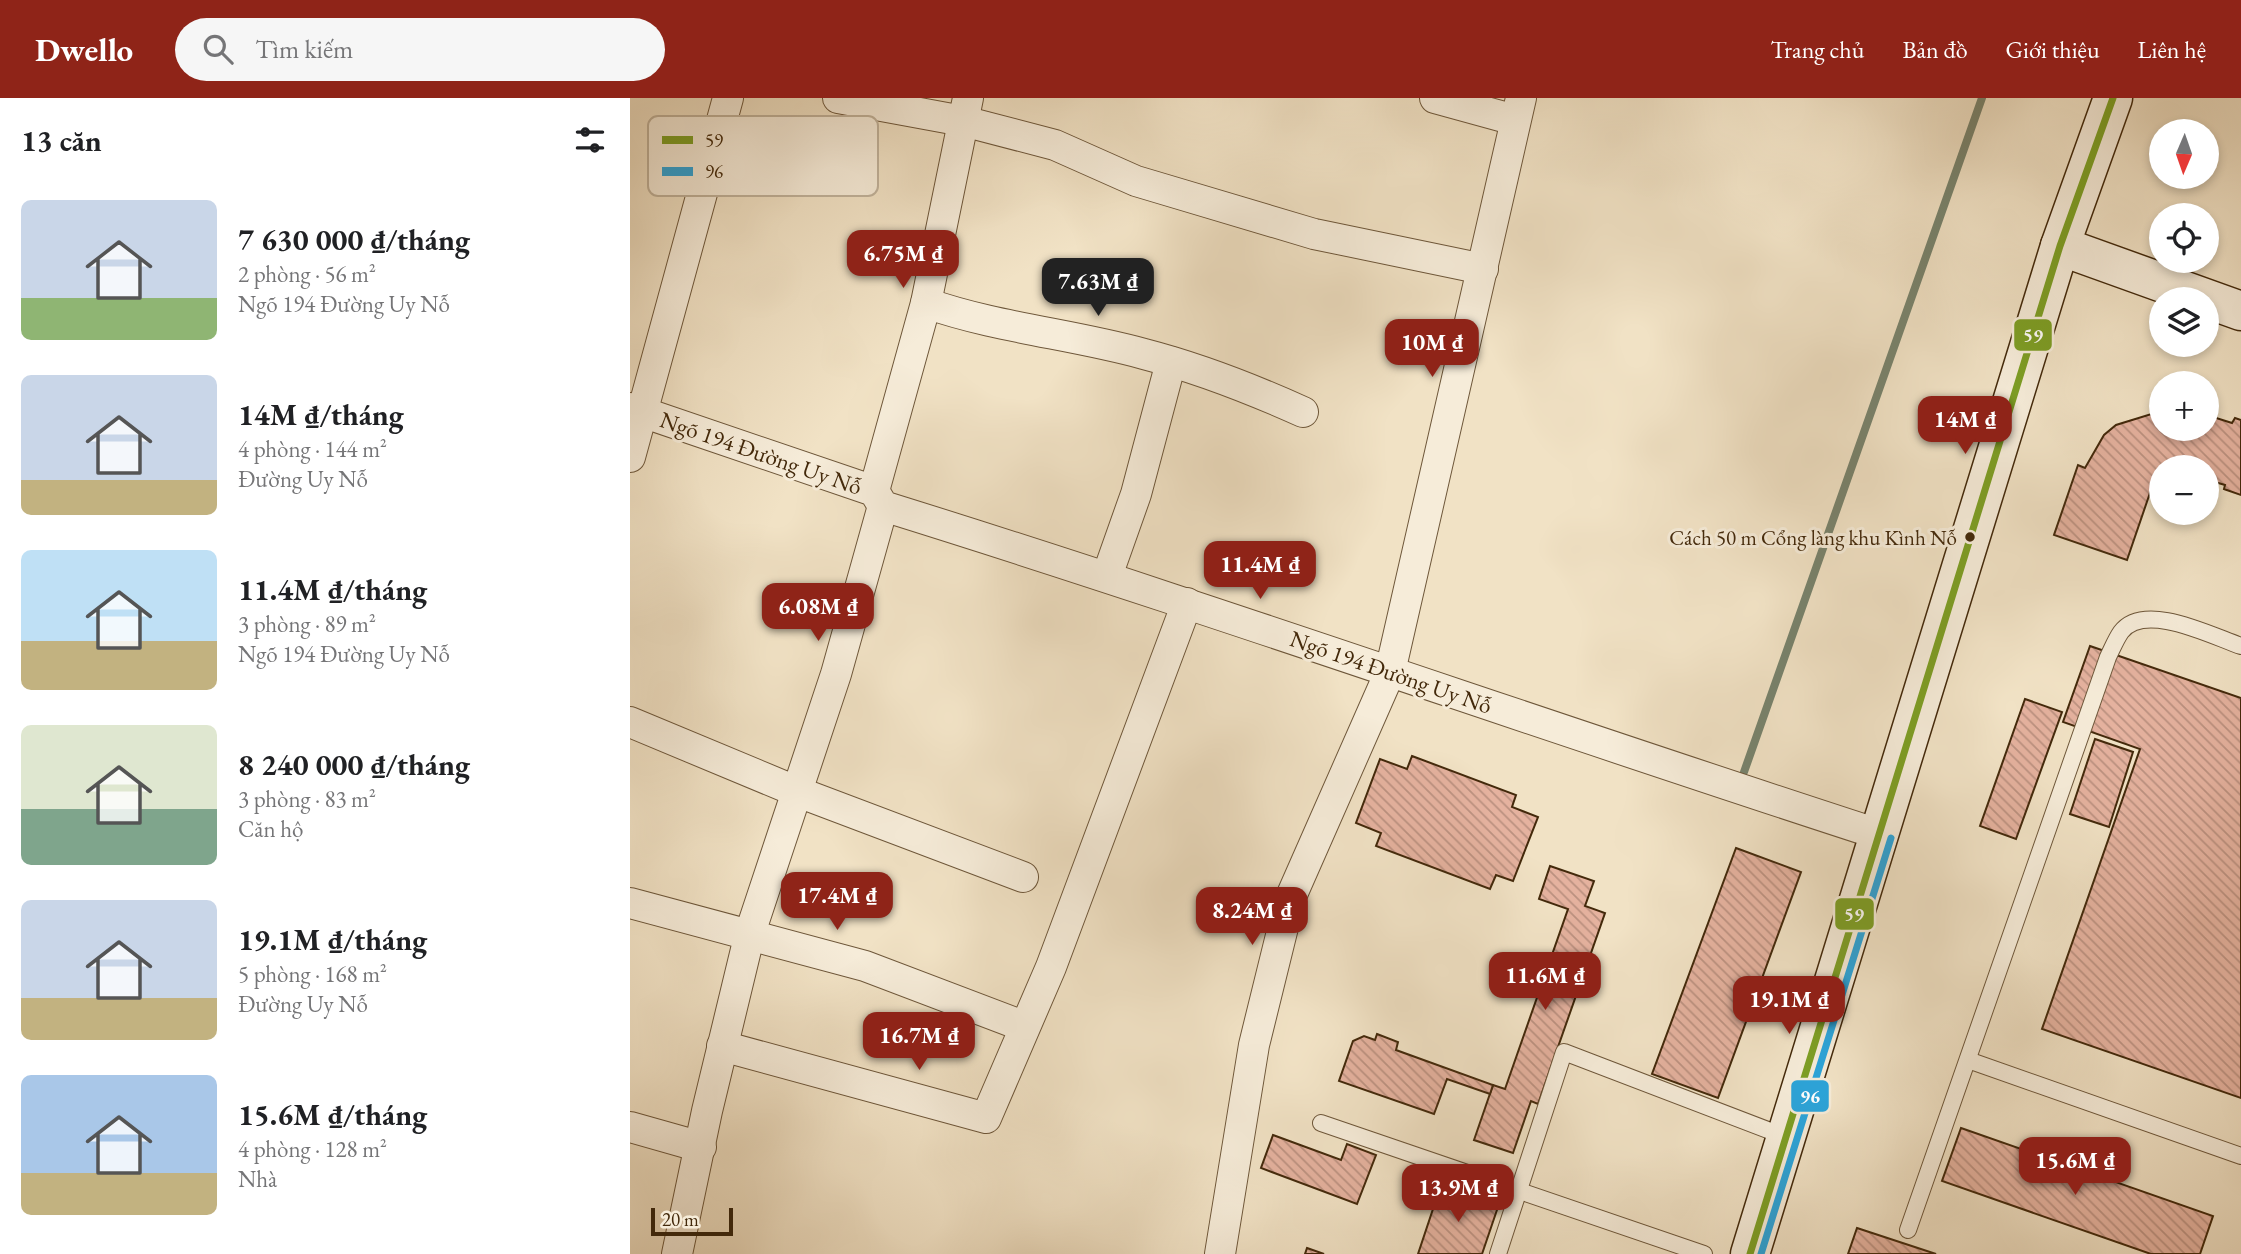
<!DOCTYPE html>
<html lang="vi">
<meta charset="utf-8">
<style>
body{margin:0;font-family:"EB Garamond",serif;background:#f6f6f6;color:#202124;height:100vh;display:flex;flex-direction:column;font-size:26px;white-space:nowrap}
*{box-sizing:border-box;margin:0}
p{font-size:23px;color:#757577}
.icon{flex:none;width:38px;height:38px;fill:none;stroke:currentColor;stroke-width:2;stroke-linecap:round;stroke-linejoin:round}
.map{position:relative;flex:1;overflow:hidden}
.details{display:flex;flex-direction:column;background:#fff;width:630px}
.details>*{flex:none}
.needle{width:46px;rotate:182deg}
.fabs{position:absolute;left:1519px;top:21px;display:grid;gap:14px}
.fabs a{display:grid;place-items:center;width:70px;height:70px;border-radius:50%;background:#fff;box-shadow:0 4px 10px #0003;font-size:35px}
.scale{position:absolute;left:21px;bottom:18px;width:82px;box-sizing:border-box;padding-left:7px;border:4px solid #43290b;border-top:0;font-size:19px;line-height:24px;white-space:nowrap;color:#43290b;-webkit-text-stroke:5px #f6ecd9;paint-order:stroke}
.price{position:absolute;translate:-50% -60px;padding:0 16px;border-radius:14px;background:#8f2418;color:#fff;font-size:23px;line-height:46px;filter:drop-shadow(0 2px 4px #0008)}
.price::after{content:'';position:absolute;left:50%;top:42px;width:21px;height:16px;margin-left:-10px;background:inherit;clip-path:polygon(0 0,100% 0,50% 100%)}
.price.on{background:#222;color:#fff}
ul{padding:0;list-style:none}
li{display:flex;align-items:center;gap:21px;height:175px;padding:0 21px}
li span{display:grid;place-items:center;flex:none;width:196px;height:140px;border-radius:10px;color:#555}
li>.icon{margin-inline-start:auto}
span .icon{width:84px;height:84px;fill:#fffc;stroke-width:1}
li b{font-size:30px}
h2{display:flex;justify-content:space-between;align-items:center;height:84px;padding:0 21px;font-size:30px}
header{display:flex;align-items:center;gap:42px;box-sizing:border-box;height:98px;padding:0 35px;background:#8f2418;color:#fff}
header strong{font-size:33px}
nav{display:flex;gap:38px;margin-inline-start:auto;font-size:24px}
.search{width:490px;height:63px;background:#f6f6f6;display:flex;align-items:center;gap:18px;box-sizing:border-box;padding:0 24px;border-radius:38px;color:#757577;font-size:26px}
main{display:flex;flex:1;min-height:0}
.map>svg:first-child{display:block}
</style>
<header>
<strong>Dwello</strong>
<div class="search"><svg class="icon" aria-label="search" viewBox="0 0 24 24"><circle cx="10" cy="10" r="6"/><path d="M15 15l6 6"/></svg>Tìm kiếm</div>
<nav><a>Trang chủ</a><a>Bản đồ</a><a>Giới thiệu</a><a>Liên hệ</a></nav>
</header>
<main>
<section class="details">
<h2>13 căn<svg class="icon" aria-label="filters" viewBox="0 0 24 24"><path d="M4 7h16M4 17h16"/><circle cx="9" cy="7" r="2"/><circle cx="15" cy="17" r="2"/></svg></h2>
<ul>
<li><span style="background:linear-gradient(#c9d6e8 70%,#8fb573 0)"><svg class="icon" aria-label="home" viewBox="0 0 24 24"><path d="M3 11l9-7 9 7M6 9v11h12V9"/></svg></span><div><b>7 630 000 ₫/tháng</b><p>2 phòng · 56 m²</p><p>Ngõ 194 Đường Uy Nỗ</p></div></li>
<li><span style="background:linear-gradient(#c9d6e8 75%,#c2b280 0)"><svg class="icon" aria-label="home" viewBox="0 0 24 24"><path d="M3 11l9-7 9 7M6 9v11h12V9"/></svg></span><div><b>14M ₫/tháng</b><p>4 phòng · 144 m²</p><p>Đường Uy Nỗ</p></div></li>
<li><span style="background:linear-gradient(#bfe0f5 65%,#c2b280 0)"><svg class="icon" aria-label="home" viewBox="0 0 24 24"><path d="M3 11l9-7 9 7M6 9v11h12V9"/></svg></span><div><b>11.4M ₫/tháng</b><p>3 phòng · 89 m²</p><p>Ngõ 194 Đường Uy Nỗ</p></div></li>
<li><span style="background:linear-gradient(#dfe7d0 60%,#7fa58c 0)"><svg class="icon" aria-label="home" viewBox="0 0 24 24"><path d="M3 11l9-7 9 7M6 9v11h12V9"/></svg></span><div><b>8 240 000 ₫/tháng</b><p>3 phòng · 83 m²</p><p>Căn hộ</p></div></li>
<li><span style="background:linear-gradient(#c9d6e8 70%,#c2b280 0)"><svg class="icon" aria-label="home" viewBox="0 0 24 24"><path d="M3 11l9-7 9 7M6 9v11h12V9"/></svg></span><div><b>19.1M ₫/tháng</b><p>5 phòng · 168 m²</p><p>Đường Uy Nỗ</p></div></li>
<li><span style="background:linear-gradient(#a9c7e8 70%,#c2b280 0)"><svg class="icon" aria-label="home" viewBox="0 0 24 24"><path d="M3 11l9-7 9 7M6 9v11h12V9"/></svg></span><div><b>15.6M ₫/tháng</b><p>4 phòng · 128 m²</p><p>Nhà</p></div></li>
</ul>
</section>
<div class="map">
<svg width="1611" height="1156" viewBox="0 0 1611 1156">
<defs>
<pattern id="building-back-hatch" width="6" height="6" patternUnits="userSpaceOnUse" patternTransform="scale(1.75)"><rect width="6" height="6" fill="#e5b29f"/><path d="M-1 5l2 2M0 0l6 6M5-1l2 2" fill="none" stroke="#bb9180"/></pattern>
</defs>
<rect width="100%" height="100%" fill="#f1e2c5"/>
<filter id="stains"><feTurbulence type="fractalNoise" baseFrequency=".00286" numOctaves="4"/><feColorMatrix values="0 0 0 0 .2 0 0 0 0 .09 0 0 0 0 .02 0 0 0 .5 -.17"/></filter>
<radialGradient id="worn" r=".72"><stop offset=".6" stop-color="#630" stop-opacity="0"/><stop offset="1" stop-color="#630" stop-opacity=".3"/></radialGradient>
<g fill="none" stroke-linecap="round" stroke-linejoin="round">
<path stroke="#78836d" stroke-width="8" d="M1114,674l238,-674"/>
</g>
<g fill="url(#building-back-hatch)" stroke="#43290b" stroke-width="2">
<path d="M1531,313v18h46v-14l25,8 3,-5 6,2v75l-17,-6 1,-4 -10,-3 -4,10 -4,-1v-24h-46v13l-9,7 -25,73 -73,-25 24,-70 7,3 19,-33 12,-10z"/>
<path d="M1460,548l151,52v400l-199,-69 98,-280 -77,-27z"/>
<path d="M1395,601l37,13 -46,127 -36,-13z"/>
<path d="M1465,641l38,13 -24,75 -39,-13z"/>
<path d="M782,658l104,39 -4,12 26,10 -25,64 -17,-6 -6,14 -114,-43 5,-13 -25,-10 24,-64 27,10z"/>
<path d="M1106,750l65,24 -83,226 -66,-24z"/>
<path d="M920,768l44,15 -9,25 20,7 -67,191 -7,-3 -18,52 -39,-13 19,-55 12,4 63,-180 -29,-10z"/>
<path d="M747,936l21,8 -2,8 97,35 -3,9 -43,-15 -13,35 -95,-33 14,-40 11,-5 11,4z"/>
<path d="M1331,1030l252,88 -13,38h-49l-209,-73z"/>
<path d="M643,1037l68,25 6,-16 29,11 -19,49 -96,-36z"/>
<path d="M811,1087l58,19 -17,50h-64z"/>
<path d="M1227,1130l79,26h-88z"/>
<path d="M677,1150l17,6h-19z"/>
</g>
<g fill="none" stroke-linecap="round" stroke-linejoin="round">
<g stroke="#6e573a" stroke-width="18">
<g id="lane">
<path d="M1338,962l273,96"/>
<path d="M691,1025l383,131"/>
<path d="M1278,1132l200,-573c4,-8 8,-18 13,-25 23,-31 91,4 120,14"/>
<path d="M868,1156l66,-202 222,85"/>
</g>
</g>
<g stroke="#6e573a" stroke-width="32">
<g id="street">
<path d="M208,0l125,23 92,24 81,36 178,53 169,35"/>
<path d="M805,0l80,22"/>
<path d="M296,205c71,25 146,31 218,51 54,14 108,35 159,58"/>
<path d="M0,310l244,83 9,15c334,104 664,221 998,329"/>
<path d="M0,359l98,-359"/>
<path d="M244,393l52,-188 42,-205"/>
<path d="M477,478l29,-82 35,-132"/>
<path d="M0,624l168,70 225,85"/>
<path d="M0,805l235,63 158,60"/>
<path d="M92,948l264,72 65,-151 136,-364"/>
<path d="M0,1029l71,20"/>
<path d="M47,1156l30,-143 43,-178 86,-259 47,-168"/>
<path d="M590,1156l34,-209 36,-146 100,-227 131,-574"/>
</g>
</g>
<g stroke="#43290b" stroke-width="41">
<g id="secondary">
<path d="M1430,148l181,65"/>
<path d="M1120,1156l310,-1008 53,-148"/>
</g>
</g>
<use href="#lane" stroke="#f6ecd9" stroke-width="16"/>
<use href="#street" stroke="#f6ecd9" stroke-width="30"/>
<use href="#secondary" stroke="#f6ecd9" stroke-width="38"/>
<g stroke="#f6ecd9" stroke-width="12">
<path id="bus-1" d="M1120,1156l310,-1008 53,-148"/>
</g>
<g stroke="#f6ecd9" stroke-width="12">
<path id="bus-2" d="M1131,1156l130,-416"/>
</g>
<use href="#bus-1" stroke="#7d9e24" stroke-width="7"/>
<use href="#bus-2" stroke="#2ba4da" stroke-width="7"/>
</g>
<circle fill="#43290b" stroke="#f6ecd9" stroke-width="2.5" cx="1340" cy="439" r="6"/>
<g text-anchor="middle" stroke-width="6" stroke-linejoin="round" paint-order="stroke">
<g font-size="21" fill="#43290b" stroke="#f6ecd9" text-anchor="end">
<text x="1327" y="447">Cách 50 m Cổng làng khu Kình Nỗ</text>
</g>
<g font-size="23" fill="#43290b" stroke="#f6ecd9">
<text transform="translate(131 355) rotate(19)" y="8">Ngõ 194 Đường Uy Nỗ</text>
<text transform="translate(761 574) rotate(19)" y="8">Ngõ 194 Đường Uy Nỗ</text>
</g>
</g>
<rect x="18" y="18" width="230" height="80" rx="10" fill="#f6ecd9" stroke="#c0b29b" stroke-width="2"/>
<rect x="32" y="38" width="31" height="8" fill="#7d9e24"/>
<rect x="32" y="69" width="31" height="9" fill="#2ba4da"/>
<g font-size="19" fill="#43290b">
<text x="75" y="49">59</text>
<text x="75" y="80">96</text>
</g>
<g stroke="#f6ecd9" stroke-width="2.5">
<rect x="1383" y="220" width="40" height="34" rx="7" fill="#7d9e24"/>
<rect x="1204" y="799" width="41" height="34" rx="7" fill="#7d9e24"/>
<rect x="1160" y="981" width="40" height="34" rx="7" fill="#2ba4da"/>
</g>
<g font-size="19" text-anchor="middle" font-weight="bold" fill="#fff">
<text x="1403" y="244">59</text>
<text x="1224" y="823">59</text>
<text x="1180" y="1005">96</text>
</g>
<rect width="100%" height="100%" filter="url(#stains)"/>
<rect width="100%" height="100%" fill="url(#worn)"/>
</svg>
<div class="fabs">
<a><svg class="needle" viewBox="-14 -14 28 28"><path d="M0-13l5 13h-10z" fill="#e53935"/><path d="M0 13l5-13h-10z" fill="#757577"/></svg></a>
<a><svg class="icon" aria-label="locate" viewBox="0 0 24 24"><circle cx="12" cy="12" r="6"/><path d="M12 2v4M12 18v4M2 12h4M18 12h4"/></svg></a>
<a><svg class="icon" aria-label="layers" viewBox="0 0 24 24"><path d="M12 4l9 5-9 5-9-5zM3 14l9 5 9-5"/></svg></a>
<a>+</a>
<a>−</a>
</div>
<div class="scale">20 m</div>
<b class="price" style="left:273px;top:192px">6.75M ₫</b>
<b class="price on" style="left:468px;top:220px">7.63M ₫</b>
<b class="price" style="left:802px;top:281px">10M ₫</b>
<b class="price" style="left:1335px;top:358px">14M ₫</b>
<b class="price" style="left:630px;top:503px">11.4M ₫</b>
<b class="price" style="left:188px;top:545px">6.08M ₫</b>
<b class="price" style="left:207px;top:834px">17.4M ₫</b>
<b class="price" style="left:622px;top:849px">8.24M ₫</b>
<b class="price" style="left:915px;top:914px">11.6M ₫</b>
<b class="price" style="left:1159px;top:938px">19.1M ₫</b>
<b class="price" style="left:289px;top:974px">16.7M ₫</b>
<b class="price" style="left:1445px;top:1099px">15.6M ₫</b>
<b class="price" style="left:828px;top:1126px">13.9M ₫</b>
</div>
</main>
